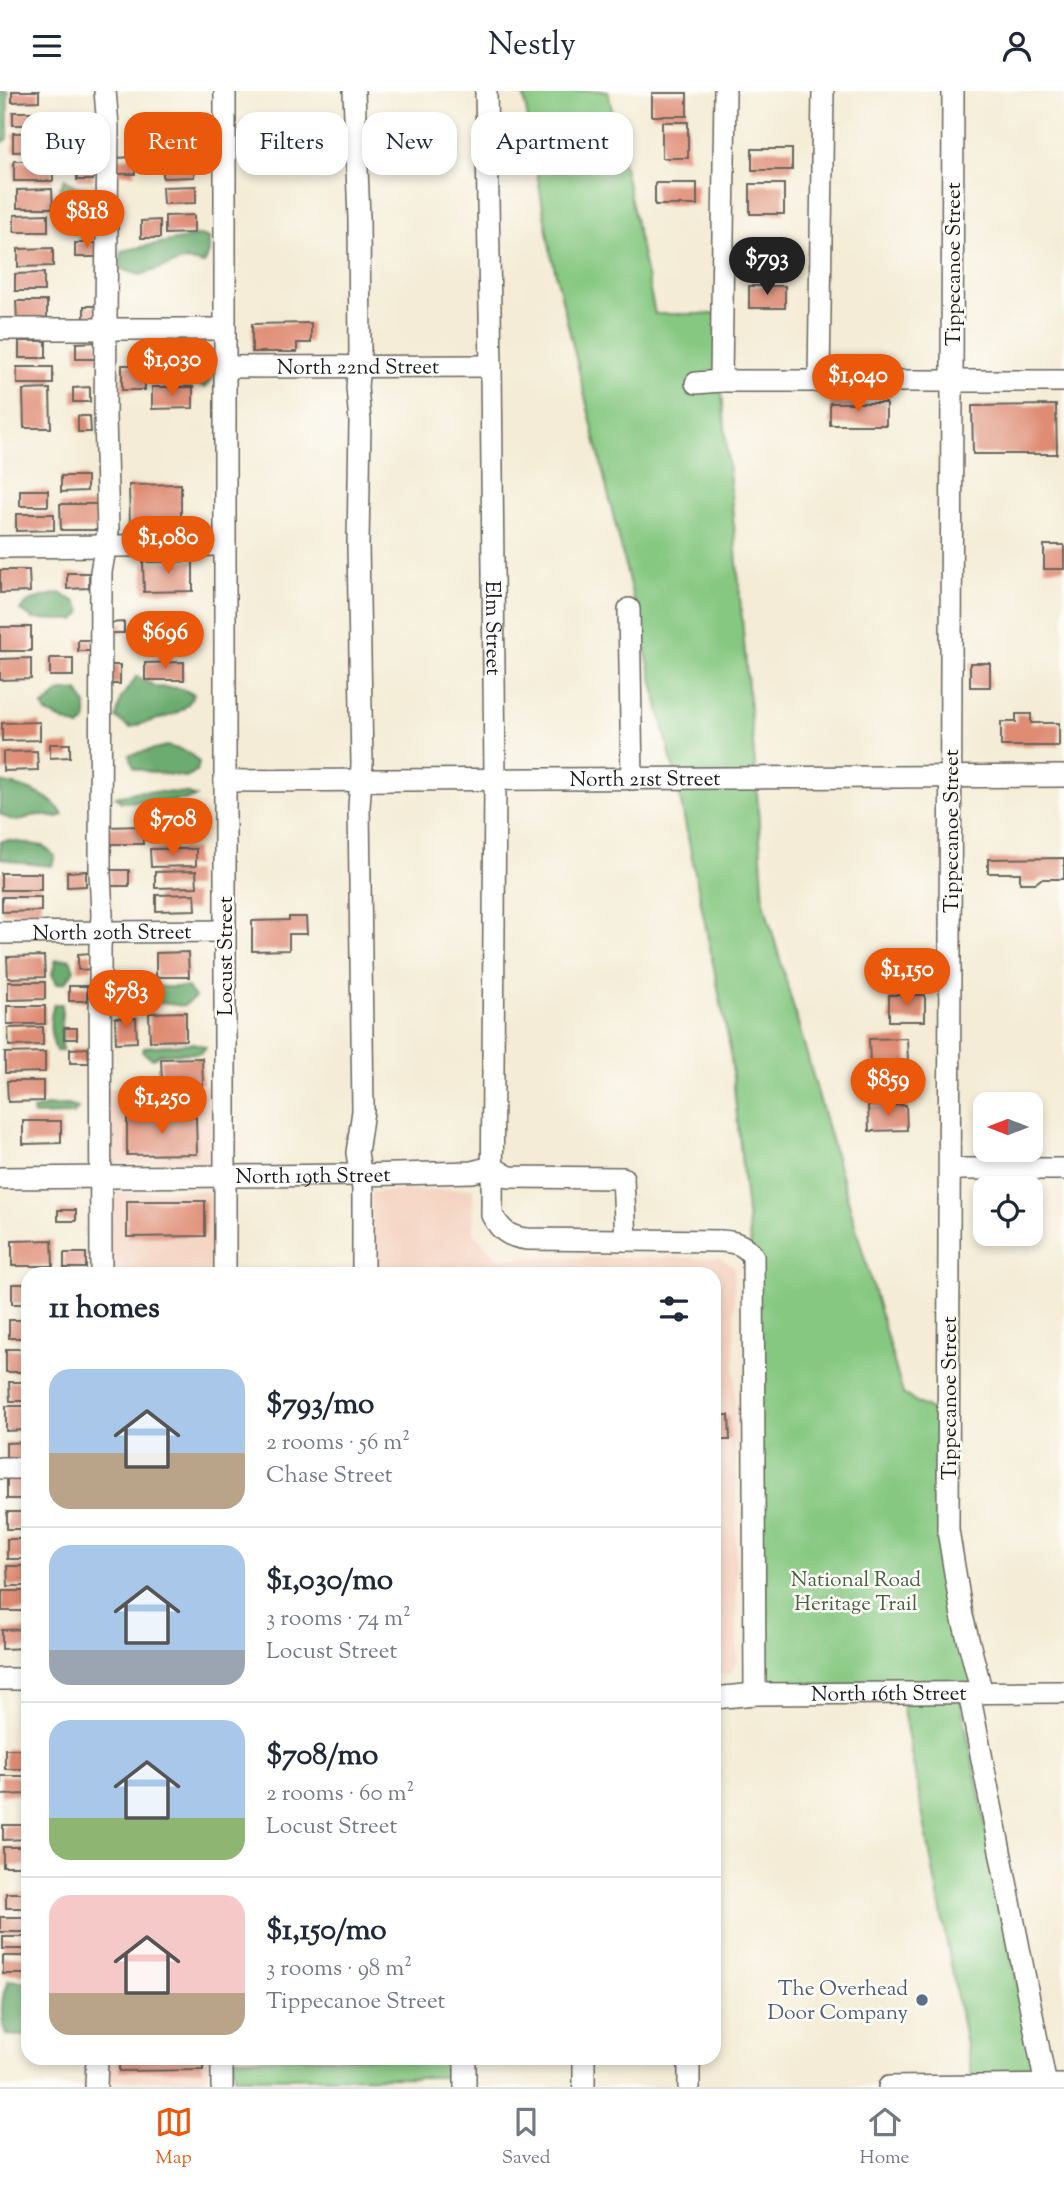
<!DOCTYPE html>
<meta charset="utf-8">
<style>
body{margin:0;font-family:"Sorts Mill Goudy",serif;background:#f2f2f3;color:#1f2937;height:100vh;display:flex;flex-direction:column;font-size:26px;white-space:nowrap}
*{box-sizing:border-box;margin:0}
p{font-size:23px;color:#747a83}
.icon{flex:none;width:38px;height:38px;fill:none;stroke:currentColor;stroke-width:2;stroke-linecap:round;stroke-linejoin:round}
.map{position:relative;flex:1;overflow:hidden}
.sheet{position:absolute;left:21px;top:1176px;width:700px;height:798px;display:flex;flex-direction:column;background:#fff;border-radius:21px;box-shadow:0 4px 10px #0003}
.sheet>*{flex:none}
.top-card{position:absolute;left:21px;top:21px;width:700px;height:63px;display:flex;gap:14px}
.needle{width:46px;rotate:270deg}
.controls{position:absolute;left:973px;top:1001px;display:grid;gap:14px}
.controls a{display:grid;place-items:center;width:70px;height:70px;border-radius:14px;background:#fff;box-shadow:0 4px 10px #0003;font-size:35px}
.price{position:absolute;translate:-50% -60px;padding:0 16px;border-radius:24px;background:#ea580c;color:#fff;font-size:23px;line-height:46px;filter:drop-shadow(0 2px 4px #0008)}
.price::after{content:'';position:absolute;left:50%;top:42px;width:21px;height:16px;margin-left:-10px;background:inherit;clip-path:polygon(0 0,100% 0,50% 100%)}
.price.current{background:#222;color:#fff}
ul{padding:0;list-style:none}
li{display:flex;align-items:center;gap:21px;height:175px;padding:0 28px}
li+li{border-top:2px solid #e0e1e3}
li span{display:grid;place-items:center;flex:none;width:196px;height:140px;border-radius:21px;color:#555}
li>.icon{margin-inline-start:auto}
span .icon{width:84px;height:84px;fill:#fffc;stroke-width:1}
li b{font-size:30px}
h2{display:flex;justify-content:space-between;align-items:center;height:84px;padding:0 28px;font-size:30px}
.tag{padding:0 24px;border-radius:21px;background:#fff;box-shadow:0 4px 10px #0003;font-size:24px;line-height:63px}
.tag.current{background:#ea580c;color:#fff}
header{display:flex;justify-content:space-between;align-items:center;height:91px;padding:0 28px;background:#fff;font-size:32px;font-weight:600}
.tabs{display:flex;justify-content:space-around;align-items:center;height:98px;border-top:2px solid #e0e1e3;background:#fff;font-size:19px;color:#747a83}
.tabs a{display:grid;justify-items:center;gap:4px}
.tabs .current{color:#ea580c}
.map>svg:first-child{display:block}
</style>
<header><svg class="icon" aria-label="menu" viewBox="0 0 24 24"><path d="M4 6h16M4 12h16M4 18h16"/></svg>Nestly<svg class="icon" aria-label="person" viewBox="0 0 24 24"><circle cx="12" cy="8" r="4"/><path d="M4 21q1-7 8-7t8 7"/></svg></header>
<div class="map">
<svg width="1064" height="1996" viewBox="0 0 1064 1996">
<rect width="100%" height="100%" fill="#fdfcf7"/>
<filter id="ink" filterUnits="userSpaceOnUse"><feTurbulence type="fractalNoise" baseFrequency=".0143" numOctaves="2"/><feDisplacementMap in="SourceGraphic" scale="14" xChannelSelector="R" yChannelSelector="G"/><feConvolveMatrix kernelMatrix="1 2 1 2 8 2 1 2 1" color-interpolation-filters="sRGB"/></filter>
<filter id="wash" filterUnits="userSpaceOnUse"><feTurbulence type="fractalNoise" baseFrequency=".00686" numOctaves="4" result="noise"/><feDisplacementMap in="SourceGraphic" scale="28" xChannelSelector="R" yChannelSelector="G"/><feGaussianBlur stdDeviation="1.57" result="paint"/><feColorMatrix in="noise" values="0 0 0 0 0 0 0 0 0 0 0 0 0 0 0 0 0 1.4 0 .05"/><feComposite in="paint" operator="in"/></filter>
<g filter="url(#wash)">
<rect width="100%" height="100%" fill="#f4ecd6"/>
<g fill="#f4d3c1">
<path d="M215,994l-1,70 -6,8 -100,1 -4,-75z"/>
<path d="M473,1097l1,44 23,26h223l14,8 3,395 -7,13h-16v-400h-344l1,-82z"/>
<path d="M205,1100l5,3 3,9v71h-109l7,-82z"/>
<path d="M100,1967h110v12l-6,8 -10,2h-90z"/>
</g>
<g fill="#86c881" stroke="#51724e" stroke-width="2">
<path d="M523,0h85l47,223h67l-1,67 35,397 8,125 139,491 45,26v110l34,163h-23l79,394h-64l-74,-393h-145l-1,-413 -24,-232 -51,-257 -129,-543z"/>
<path d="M233,1967h219v19l-217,1z"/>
</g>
<g fill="#6cac6f" stroke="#446446" stroke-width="2">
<path d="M0,0h8v48l-5,3 -3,-8z"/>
<path d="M65,87l10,8 18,3 4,11 -3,9 -16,8 -13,-8 -6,-18z"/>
<path d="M200,144l9,3v15l-5,11 -18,-4 -46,15 -19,-6v-18z"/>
<path d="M203,273l7,5 2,8 -7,11 -21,-9 3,-10z"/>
<path d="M59,502l17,9 6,10 -7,8 -42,-1 -13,-9 11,-10z"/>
<path d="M137,585l19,11 23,1 15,6c-11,26 -39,23 -64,34l-14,-10 5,-20z"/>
<path d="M61,600h17l8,14v16l-7,6 -33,-14 -3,-7z"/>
<path d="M167,655l21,6 11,10 -2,9 -11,6 -36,-5 -16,-4 -5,-13z"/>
<path d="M0,691c22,4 52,12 63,33 -11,5 -13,0 -23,0 -19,0 -17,13 -40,-1z"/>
<path d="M139,700l48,2 9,4c-27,8 -49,2 -75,5l-5,-5z"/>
<path d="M6,749l37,6 12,10 -3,10 -31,-3 -21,-5v-16z"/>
<path d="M70,868l4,11 -8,12 -9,2 -5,-10 4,-14z"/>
<path d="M110,889l54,7h23l8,10 -11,9 -52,-7 -18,-7z"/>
<path d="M54,913h8v47h-6c-6,-16 -8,-29 -2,-47z"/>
<path d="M194,952l12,4 -5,6 -41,1 -7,5 -10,-6 1,-6z"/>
<path d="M68,1014l10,3 -5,6 -39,1 -1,-5 14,-4z"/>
<path d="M9,1889l19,2v48l-3,6 -19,-1c-6,-17 -6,-39 3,-55z"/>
</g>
<g id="blocks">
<g fill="#df8c75">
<path d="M12,0h27v10l-27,1z"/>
<rect x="652" y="2" width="35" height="23"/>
<rect x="13" y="21" width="21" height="13"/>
<rect x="662" y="31" width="26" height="36"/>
<path d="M162,38v18h-31l-1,-17z"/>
<path d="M48,41l1,19 -36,1v-19z"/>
<rect x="752" y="58" width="40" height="21"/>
<path d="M134,66l1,17h-18l-1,-16z"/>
<path d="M163,69h31v17l-31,1z"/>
<rect x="14" y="70" width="39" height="20"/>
<rect x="77" y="71" width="16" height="18"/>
<rect x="655" y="92" width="42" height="22"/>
<rect x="750" y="93" width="34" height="30"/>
<path d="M196,95v17l-33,1 -1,-17z"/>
<path d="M52,98l1,19h-36v-18z"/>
<path d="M48,123v18h-34v-17z"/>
<path d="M194,124v18l-29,1v-18z"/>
<path d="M160,129v18h-19v-17z"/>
<path d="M92,132v11h-17v-10z"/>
<path d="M75,152h24l1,14h-25z"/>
<path d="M53,157v18l-35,1v-18z"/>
<path d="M44,182v18h-29v-17z"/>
<rect x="749" y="195" width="36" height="22"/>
<path d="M16,210h31v20h-30z"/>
<path d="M84,215h15l1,16 -16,1z"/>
<path d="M311,232v20h-14v9h-45v-28z"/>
<path d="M188,248v17l-33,1 -1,-17z"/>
<rect x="19" y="250" width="27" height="17"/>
<path d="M98,251v17h-22v-16z"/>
<path d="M122,274h22l1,25h-23z"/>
<rect x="17" y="276" width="36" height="17"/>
<path d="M90,296v15h-17v-14z"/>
<path d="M152,296h41v21l-41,1z"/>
<path d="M50,298l1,39h-27l-1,-38z"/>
<rect x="830" y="312" width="56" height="22"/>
<path d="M1056,314l1,49h-84l-1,-48z"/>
<path d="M78,325h12l1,16h-13z"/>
<path d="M61,385h26v15l-26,1z"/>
<path d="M181,393v40l-51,1 -1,-40z"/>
<rect x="20" y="399" width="28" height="16"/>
<path d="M60,413h38v26h-37z"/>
<path d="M16,423h38v16l-38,1z"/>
<rect x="1044" y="454" width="20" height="24"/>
<path d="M193,470v30l-49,1 -1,-30z"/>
<path d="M0,479h29l1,22 -30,1z"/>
<path d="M67,482h22v15l-22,1z"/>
<path d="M124,531v11h-15v-10z"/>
<path d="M161,535h29l1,20h-30z"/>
<rect x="0" y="536" width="31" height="24"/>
<rect x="78" y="549" width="14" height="11"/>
<path d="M31,567v21l-31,1v-21z"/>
<rect x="50" y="567" width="23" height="18"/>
<path d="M184,571v18h-39v-17z"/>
<rect x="970" y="572" width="20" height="24"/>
<path d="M105,574h15v19h-14z"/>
<path d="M1016,623h15v9h28v23h-58v-24h15z"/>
<path d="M40,631v18l-38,1v-18z"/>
<path d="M50,653h20v13l-20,1z"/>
<path d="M37,660l1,19 -35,1v-19z"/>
<path d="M188,725l1,25 -38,1v-25z"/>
<path d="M142,735l1,18h-36v-17z"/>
<path d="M150,758h46v17l-45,1z"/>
<path d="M1064,767v21h-23l-5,4h-16v-10h-32v-14z"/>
<rect x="110" y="779" width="19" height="16"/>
<path d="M86,780v15l-19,1v-15z"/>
<path d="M196,780l1,16 -42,1v-16z"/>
<rect x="1" y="782" width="40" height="17"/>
<path d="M195,803l1,16 -40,1v-16z"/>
<path d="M2,806h39v14l-39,1z"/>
<path d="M289,826h17l1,17h-18v16l-37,1v-30l37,-1z"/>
<path d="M188,861l1,25h-33v-24z"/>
<path d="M92,862v16l-14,1v-16z"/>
<path d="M44,865l1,21 -37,1 -1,-21z"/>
<path d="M8,891h37v17l-37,1z"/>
<rect x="69" y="895" width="18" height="15"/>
<rect x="889" y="904" width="36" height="26"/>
<rect x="7" y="915" width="38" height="18"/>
<path d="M186,921v28l-36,1 -1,-28z"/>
<path d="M115,927h21l1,24 -21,1z"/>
<path d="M43,936v18l-34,1 -1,-18z"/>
<rect x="64" y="937" width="13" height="11"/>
<path d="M907,947l1,25 -38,1 -1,-25z"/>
<path d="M88,957l1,15h-19v-14z"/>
<path d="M45,961v20l-40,1v-20z"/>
<path d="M202,967l1,26h-41l-1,-25z"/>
<path d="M7,990h36v20l-35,1z"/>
<path d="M906,1014l1,25 -38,1 -1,-25z"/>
<path d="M196,1026l1,37 -70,1v-37z"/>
<path d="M23,1030h38v22l-38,1z"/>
<path d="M127,1110h78v35l-78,1z"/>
<rect x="58" y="1119" width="18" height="11"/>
<path d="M52,1149l1,26h-41v-25z"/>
<rect x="64" y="1162" width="22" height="15"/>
<rect x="12" y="1193" width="16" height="20"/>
<rect x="9" y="1229" width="19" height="18"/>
<rect x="6" y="1258" width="22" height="23"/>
<path d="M9,1291h19v19h-18z"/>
<path d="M6,1315h22v24l-22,1z"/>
<path d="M714,1324h15l1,25h-16z"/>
<path d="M28,1351v19h-22v-18z"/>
<rect x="7" y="1387" width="21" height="21"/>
<rect x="7" y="1421" width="21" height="17"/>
<rect x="7" y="1448" width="21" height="20"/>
<path d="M7,1475h21v20h-20z"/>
<rect x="2" y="1500" width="26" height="20"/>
<path d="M28,1538v19l-26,1v-19z"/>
<rect x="5" y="1658" width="23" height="20"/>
<path d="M1,1685h27v18l-27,1z"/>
<path d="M3,1734h25v14l-25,1z"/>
<rect x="3" y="1756" width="25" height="19"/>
<rect x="6" y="1802" width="22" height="15"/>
<rect x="0" y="1826" width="28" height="15"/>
<rect x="3" y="1846" width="25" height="12"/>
<rect x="3" y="1865" width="25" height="18"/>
<path d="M119,1967h84v12l-84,1z"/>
</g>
</g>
</g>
<g filter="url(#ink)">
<use href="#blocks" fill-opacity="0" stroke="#68655d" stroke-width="2"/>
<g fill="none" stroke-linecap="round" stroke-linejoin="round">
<g stroke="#68655d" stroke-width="24">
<g id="minor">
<path d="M225,0v1183"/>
<path d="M354,0l5,128 1,133 -3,35 3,35 -2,123 4,219 -3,43 4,304 -6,42 6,36v85"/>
<path id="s1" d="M486,0l5,275 4,413 -3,436c9,16 17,22 35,24l194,2c14,1 23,3 32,15l2,438"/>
<path d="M953,0l-5,1439 14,86 20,77"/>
<path d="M0,238h225"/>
<path id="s2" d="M225,276l266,-1"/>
<path d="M721,290l4,-290"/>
<path d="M819,291l4,-291"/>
<path d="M696,292l25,-2h343"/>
<path d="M0,456l225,-2"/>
<path d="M629,518l3,170"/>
<path id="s3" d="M225,690l839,-5"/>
<path id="s4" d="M0,842l225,-2"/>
<path d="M951,1078h113"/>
<path id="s5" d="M0,1087l360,-3 112,-3 20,-5 17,10 114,1 3,62"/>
<path d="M101,1183l-1,-326 2,-33 -2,-43 1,-300 7,-41 -3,-116 3,-289 -3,-35"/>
<path d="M0,1377h28"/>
<path d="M0,1588h28"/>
<path d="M969,1602l77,393"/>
<path id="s6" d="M714,1607l41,-4 309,-2"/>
<path d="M584,1967v29"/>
<path d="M96,1996l1,-29"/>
<path d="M222,1996v-29"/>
<path d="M465,1996v-29"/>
<path d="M689,1996v-29"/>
<path d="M889,1996l175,-2"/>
</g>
</g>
<use href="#minor" stroke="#fff" stroke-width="21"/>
</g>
</g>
<circle fill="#5c6f8a" stroke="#fdfcf7" stroke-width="2.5" cx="922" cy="1909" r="7"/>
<g text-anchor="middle" stroke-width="5" stroke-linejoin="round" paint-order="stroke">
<g font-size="21" fill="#1c1c1c" stroke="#fdfcf7">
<text transform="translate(953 173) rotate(-90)" y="7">Tippecanoe Street</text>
<text dy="7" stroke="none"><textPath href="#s2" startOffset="133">North 22nd Street</textPath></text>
<text dy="7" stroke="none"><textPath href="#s1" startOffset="537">Elm Street</textPath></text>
<text dy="7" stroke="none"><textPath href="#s3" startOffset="420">North 21st Street</textPath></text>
<text transform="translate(951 740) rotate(-90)" y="7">Tippecanoe Street</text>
<text dy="7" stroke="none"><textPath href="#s4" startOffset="112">North 20th Street</textPath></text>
<text transform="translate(225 865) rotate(-90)" y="7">Locust Street</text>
<text dy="7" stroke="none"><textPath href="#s5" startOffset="313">North 19th Street</textPath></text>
<text transform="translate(949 1307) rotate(-90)" y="7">Tippecanoe Street</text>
<text dy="7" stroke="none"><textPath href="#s6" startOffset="175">North 16th Street</textPath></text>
</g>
<g font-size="21" fill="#466144" stroke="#fdfcf7">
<text x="856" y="1495">National Road<tspan x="856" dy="24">Heritage Trail</tspan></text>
</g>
<g font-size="21" fill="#4e5e75" stroke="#fdfcf7" text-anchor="end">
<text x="908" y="1904">The Overhead<tspan x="908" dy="24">Door Company</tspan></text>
</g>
</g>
</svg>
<div class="controls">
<a><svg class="needle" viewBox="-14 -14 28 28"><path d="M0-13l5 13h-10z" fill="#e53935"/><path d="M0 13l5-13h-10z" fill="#747a83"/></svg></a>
<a><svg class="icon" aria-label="locate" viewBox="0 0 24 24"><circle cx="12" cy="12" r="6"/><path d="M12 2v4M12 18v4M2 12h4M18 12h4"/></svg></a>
</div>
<b class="price" style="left:87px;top:159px">$818</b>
<b class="price current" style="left:767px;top:206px">$793</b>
<b class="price" style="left:172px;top:307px">$1,030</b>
<b class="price" style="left:858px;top:323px">$1,040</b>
<b class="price" style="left:168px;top:485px">$1,080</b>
<b class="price" style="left:165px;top:580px">$696</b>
<b class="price" style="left:173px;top:767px">$708</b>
<b class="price" style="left:907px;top:917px">$1,150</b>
<b class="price" style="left:126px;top:939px">$783</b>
<b class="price" style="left:888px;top:1027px">$859</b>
<b class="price" style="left:162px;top:1045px">$1,250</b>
<div class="top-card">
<a class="tag">Buy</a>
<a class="tag current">Rent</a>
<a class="tag">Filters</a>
<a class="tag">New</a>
<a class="tag">Apartment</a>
</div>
<section class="sheet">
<h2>11 homes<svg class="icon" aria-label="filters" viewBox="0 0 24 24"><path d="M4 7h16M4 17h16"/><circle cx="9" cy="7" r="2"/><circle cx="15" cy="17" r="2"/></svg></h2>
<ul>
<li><span style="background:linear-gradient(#a9c7e8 60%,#b9a48a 0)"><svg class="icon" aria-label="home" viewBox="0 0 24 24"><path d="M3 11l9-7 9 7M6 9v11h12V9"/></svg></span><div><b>$793/mo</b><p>2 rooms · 56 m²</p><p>Chase Street</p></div></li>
<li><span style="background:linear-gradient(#a9c7e8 75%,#9aa5b1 0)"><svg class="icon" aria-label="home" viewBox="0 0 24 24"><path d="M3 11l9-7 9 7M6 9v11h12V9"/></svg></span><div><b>$1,030/mo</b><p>3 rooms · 74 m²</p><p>Locust Street</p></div></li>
<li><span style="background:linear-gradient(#a9c7e8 70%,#8fb573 0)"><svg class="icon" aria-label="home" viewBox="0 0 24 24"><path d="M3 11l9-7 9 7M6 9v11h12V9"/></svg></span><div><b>$708/mo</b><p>2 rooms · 60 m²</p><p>Locust Street</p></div></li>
<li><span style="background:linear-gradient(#f6c9c9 70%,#b9a48a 0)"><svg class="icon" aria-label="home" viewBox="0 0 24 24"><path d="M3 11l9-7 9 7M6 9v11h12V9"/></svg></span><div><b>$1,150/mo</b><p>3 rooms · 98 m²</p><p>Tippecanoe Street</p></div></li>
</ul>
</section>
</div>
<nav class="tabs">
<a class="current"><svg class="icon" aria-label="map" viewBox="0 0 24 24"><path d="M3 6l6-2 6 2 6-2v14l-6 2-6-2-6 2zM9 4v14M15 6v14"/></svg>Map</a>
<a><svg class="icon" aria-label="saved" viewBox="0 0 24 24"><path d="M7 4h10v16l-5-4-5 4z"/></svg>Saved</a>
<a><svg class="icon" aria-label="home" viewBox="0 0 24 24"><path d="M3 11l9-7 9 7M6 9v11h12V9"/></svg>Home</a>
</nav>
